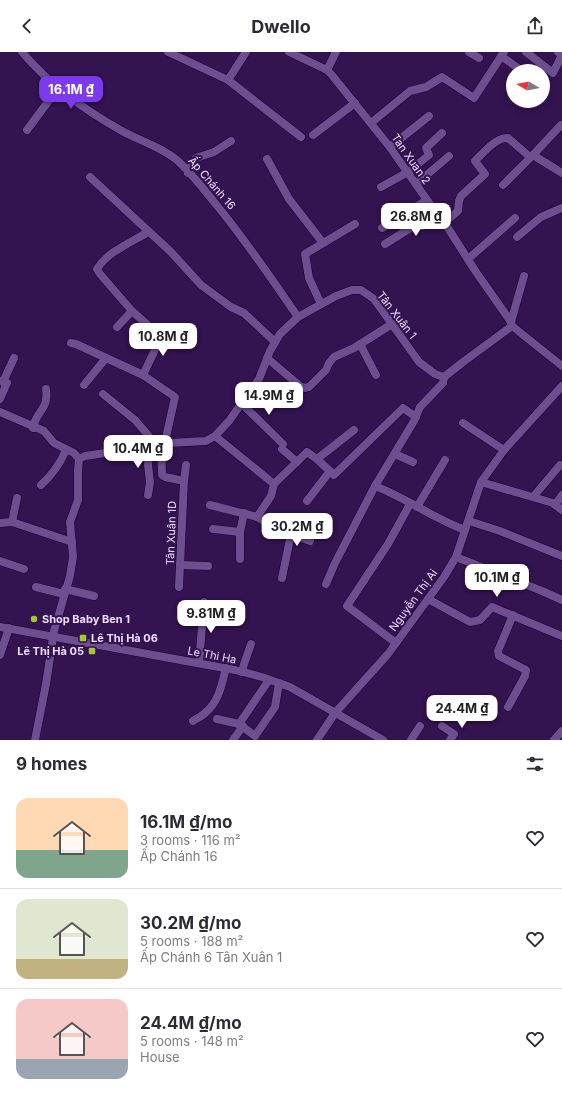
<!DOCTYPE html>
<meta charset="utf-8">
<style>
body{margin:0;font-family:Inter,sans-serif;background:#f2f2f3;color:#2b2b33;height:100vh;display:flex;flex-direction:column;font-size:15px;white-space:nowrap}
*{box-sizing:border-box;margin:0}
p{font-size:13px;color:#7c7c81}
.icon{flex:none;width:22px;height:22px;fill:none;stroke:currentColor;stroke-width:2;stroke-linecap:round;stroke-linejoin:round}
.map{position:relative;height:688px;overflow:hidden}
.sheet{display:flex;flex-direction:column;background:#fff;flex:1}
.sheet>*{flex:none}
.needle{width:26px;rotate:280deg}
.buttons{position:absolute;left:506px;top:12px;display:grid;gap:8px}
.buttons a{display:grid;place-items:center;width:44px;height:44px;border-radius:50%;background:#fff;box-shadow:0 2px 10px #0003;font-size:20px}
.price{position:absolute;translate:-50% -34px;padding:0 9px;border-radius:8px;background:#fff;color:#222;font-size:13px;line-height:26px;filter:drop-shadow(0 1px 2px #0008)}
.price::after{content:'';position:absolute;left:50%;top:24px;width:12px;height:9px;margin-left:-6px;background:inherit;clip-path:polygon(0 0,100% 0,50% 100%)}
.price.on{background:#7c3aed;color:#fff}
ul{padding:0;list-style:none}
li{display:flex;align-items:center;gap:12px;height:100px;padding:0 16px}
li+li{border-top:1px solid #e1e1e2}
li span{display:grid;place-items:center;flex:none;width:112px;height:80px;border-radius:12px;color:#555}
li>.icon{margin-inline-start:auto}
span .icon{width:48px;height:48px;fill:#fffc;stroke-width:1}
li b{font-size:17px}
h2{display:flex;justify-content:space-between;align-items:center;height:48px;padding:0 16px;font-size:17px}
header{display:flex;justify-content:space-between;align-items:center;height:52px;padding:0 16px;background:#fff;font-size:18px;font-weight:700}
.map>svg:first-child{display:block}
</style>
<header><svg class="icon" aria-label="back" viewBox="0 0 24 24"><path d="M15 5l-7 7 7 7"/></svg>Dwello<svg class="icon" aria-label="share" viewBox="0 0 24 24"><path d="M12 15V3M7 8l5-5 5 5M5 13v7h14v-7"/></svg></header>
<div class="map">
<svg width="562" height="688" viewBox="0 0 562 688">
<rect width="100%" height="100%" fill="#331350"/>
<g fill="none" stroke-linecap="round" stroke-linejoin="round">
<g stroke="#19012d" stroke-width="9">
<g id="minor">
<path d="M22,0c26,31 64,59 100,79 18,10 40,16 56,30 13,12 25,27 36,41 31,37 57,76 84,115"/>
<path d="M168,0l60,28"/>
<path d="M246,0l-18,28 73,57"/>
<path d="M289,0l38,18 4,4 58,72 38,54 21,28 28,44 35,50 1,4 50,40"/>
<path d="M469,0l10,6"/>
<path d="M526,0l27,21 9,-18 -4,-3"/>
<path d="M501,4l21,15"/>
<path d="M327,18l9,-18"/>
<path d="M371,71l39,-32 16,-4 16,-10 32,21 30,-46"/>
<path d="M27,78l32,-43"/>
<path d="M313,83l42,-32"/>
<path d="M390,95l39,-31"/>
<path d="M533,103l28,-30"/>
<path d="M267,107l22,40 34,44"/>
<path d="M188,121l4,-9 4,-6 18,-6 17,-11"/>
<path d="M90,125l81,75 30,33 30,22 13,6 31,29"/>
<path d="M416,132l33,-28"/>
<path d="M503,133l30,-30 29,18"/>
<path d="M381,135l27,-15 21,-17 -3,-7 16,-15"/>
<path d="M444,171l14,-12 1,-10 2,-5 24,-22 -10,-13c8,-8 21,-24 33,-23l22,19"/>
<path d="M382,176l45,-28"/>
<path d="M517,185l24,-20 21,-9"/>
<path d="M385,192l27,-17 10,-1 16,-10"/>
<path d="M468,207l47,-41"/>
<path d="M321,252l-12,-26 -4,-24 50,-30"/>
<path d="M132,259l-32,-37 -3,-5c10,-17 35,-27 51,-37"/>
<path d="M511,270l13,-46"/>
<path d="M117,275l15,-16 29,26 -18,38 32,22 -10,45"/>
<path d="M71,291l5,1 67,31"/>
<path d="M360,292l16,31"/>
<path d="M267,306l33,28 4,2 5,-1 17,-17 3,-7 5,-6 20,-9 38,-24"/>
<path d="M444,325l-1,6 -23,24 -6,14 -39,65c31,12 58,32 90,44"/>
<path d="M3,330l11,-24"/>
<path d="M84,333l22,-27"/>
<path d="M103,342l32,26 20,23"/>
<path d="M0,347l7,-16 -5,-2"/>
<path d="M242,352l41,40"/>
<path d="M0,360l44,19 10,12 20,10 5,6"/>
<path d="M463,371l41,27"/>
<path d="M33,376c3,-18 16,-17 13,-39"/>
<path d="M215,384l59,48 -3,12 -14,21 11,7 23,10 -9,44"/>
<path d="M161,391l1,32 3,2 19,4 -5,106"/>
<path d="M282,397l15,13"/>
<path d="M395,402l18,8"/>
<path d="M317,407l37,-29"/>
<path d="M184,429l2,-16"/>
<path d="M481,430l72,21 9,7"/>
<path d="M274,432l33,-32 10,7 17,16 69,-67 13,9"/>
<path d="M41,433c11,-10 19,-21 25,-35"/>
<path d="M148,443l2,-13 -2,-17 2,-21"/>
<path d="M533,445l27,-32"/>
<path d="M307,449l23,-30"/>
<path d="M210,453l47,12"/>
<path d="M555,453l7,-10"/>
<path d="M417,455l28,-47"/>
<path d="M469,469l31,10 62,25"/>
<path d="M12,470l5,-24"/>
<path d="M0,471l12,-1 60,20"/>
<path d="M213,477l27,3"/>
<path d="M291,482l19,7"/>
<path d="M456,505l86,34 20,9"/>
<path d="M240,507v-27l4,-19"/>
<path d="M0,509l24,8"/>
<path d="M180,513l28,1"/>
<path d="M326,532l9,-21 40,-77"/>
<path d="M36,535l28,7"/>
<path d="M65,537l29,7"/>
<path d="M428,547l42,23 10,-2 12,-13 70,29"/>
<path d="M0,575l235,43 27,7 28,10 93,53"/>
<path d="M396,591l-49,-37 41,-62 22,-40"/>
<path d="M0,603l9,-27"/>
<path d="M199,611l5,-61"/>
<path d="M242,620l2,-8 7,-20"/>
<path d="M508,655l17,-31 1,-6 -27,-14 -1,-5 15,-36"/>
<path d="M217,667l22,5 30,-44"/>
<path d="M193,669c4,-3 10,-5 13,-9 13,-10 16,-29 20,-44"/>
<path d="M239,672l16,12 20,-29 4,-24"/>
<path d="M442,674l12,8 -4,6"/>
<path d="M35,688l11,-56 8,-53 16,-55 3,-19 -3,-35 8,-22v-30l1,-11 6,-3 34,-5 31,-7 56,-3 9,-5 14,-15 30,-42 11,-28 10,-17 18,-17 38,-21 16,-6h9l13,9 45,63 16,12 9,3 19,-15 49,-36"/>
<path d="M233,688l10,-14"/>
<path d="M317,688l18,-27 53,-59 56,-77 12,-20 25,-75 23,-32 58,-64"/>
<path d="M411,688l9,-14"/>
<path d="M554,688l8,-9"/>
</g>
</g>
<use href="#minor" stroke="#6d4f91" stroke-width="8"/>
</g>
<g fill="#9fca2c" stroke="#331350" stroke-width="1.5">
<circle cx="34" cy="567" r="4"/>
<rect x="79" y="582" width="8" height="8" rx="2"/>
<rect x="88" y="595" width="8" height="8" rx="2"/>
</g>
<g text-anchor="middle" stroke-width="4" stroke-linejoin="round" paint-order="stroke">
<g font-size="11" fill="#ecdffd" stroke="#331350">
<text transform="translate(411 107) rotate(55)" y="4">Tan Xuan 2</text>
<text transform="translate(212 131) rotate(49)" y="4">Ấp Chánh 16</text>
<text transform="translate(397 263) rotate(52)" y="4">Tân Xuân 1</text>
<text transform="translate(171 481) rotate(-88)" y="4">Tân Xuân 1D</text>
<text transform="translate(413 548) rotate(-54)" y="4">Nguyễn Thị Ai</text>
<text transform="translate(212 603) rotate(11)" y="4">Le Thi Ha</text>
</g>
<g font-size="11" font-weight="bold" fill="#ecdffd" stroke="#331350" text-anchor="start">
<text x="42" y="571">Shop Baby Ben 1</text>
<text x="91" y="590">Lê Thị Hà 06</text>
<text x="84" y="603" text-anchor="end">Lê Thị Hà 05</text>
</g>
</g>
</svg>
<div class="buttons">
<a><svg class="needle" viewBox="-14 -14 28 28"><path d="M0-13l5 13h-10z" fill="#e53935"/><path d="M0 13l5-13h-10z" fill="#7c7c81"/></svg></a>
</div>
<b class="price on" style="left:71px;top:58px">16.1M ₫</b>
<b class="price" style="left:416px;top:185px">26.8M ₫</b>
<b class="price" style="left:163px;top:305px">10.8M ₫</b>
<b class="price" style="left:269px;top:364px">14.9M ₫</b>
<b class="price" style="left:138px;top:417px">10.4M ₫</b>
<b class="price" style="left:297px;top:495px">30.2M ₫</b>
<b class="price" style="left:497px;top:546px">10.1M ₫</b>
<b class="price" style="left:211px;top:582px">9.81M ₫</b>
<b class="price" style="left:462px;top:677px">24.4M ₫</b>
</div>
<section class="sheet">
<h2>9 homes<svg class="icon" aria-label="filters" viewBox="0 0 24 24"><path d="M4 7h16M4 17h16"/><circle cx="9" cy="7" r="2"/><circle cx="15" cy="17" r="2"/></svg></h2>
<ul>
<li><span style="background:linear-gradient(#ffd9b3 65%,#7fa58c 0)"><svg class="icon" aria-label="home" viewBox="0 0 24 24"><path d="M3 11l9-7 9 7M6 9v11h12V9"/></svg></span><div><b>16.1M ₫/mo</b><p>3 rooms · 116 m²</p><p>Ấp Chánh 16</p></div><svg class="icon" aria-label="heart" viewBox="0 0 24 24"><path d="M12 20l-8-8c-3-5 5-10 8-4 3-6 11-1 8 4z"/></svg></li>
<li><span style="background:linear-gradient(#dfe7d0 75%,#c2b280 0)"><svg class="icon" aria-label="home" viewBox="0 0 24 24"><path d="M3 11l9-7 9 7M6 9v11h12V9"/></svg></span><div><b>30.2M ₫/mo</b><p>5 rooms · 188 m²</p><p>Ấp Chánh 6 Tân Xuân 1</p></div><svg class="icon" aria-label="heart" viewBox="0 0 24 24"><path d="M12 20l-8-8c-3-5 5-10 8-4 3-6 11-1 8 4z"/></svg></li>
<li><span style="background:linear-gradient(#f6c9c9 75%,#9aa5b1 0)"><svg class="icon" aria-label="home" viewBox="0 0 24 24"><path d="M3 11l9-7 9 7M6 9v11h12V9"/></svg></span><div><b>24.4M ₫/mo</b><p>5 rooms · 148 m²</p><p>House</p></div><svg class="icon" aria-label="heart" viewBox="0 0 24 24"><path d="M12 20l-8-8c-3-5 5-10 8-4 3-6 11-1 8 4z"/></svg></li>
</ul>
</section>
